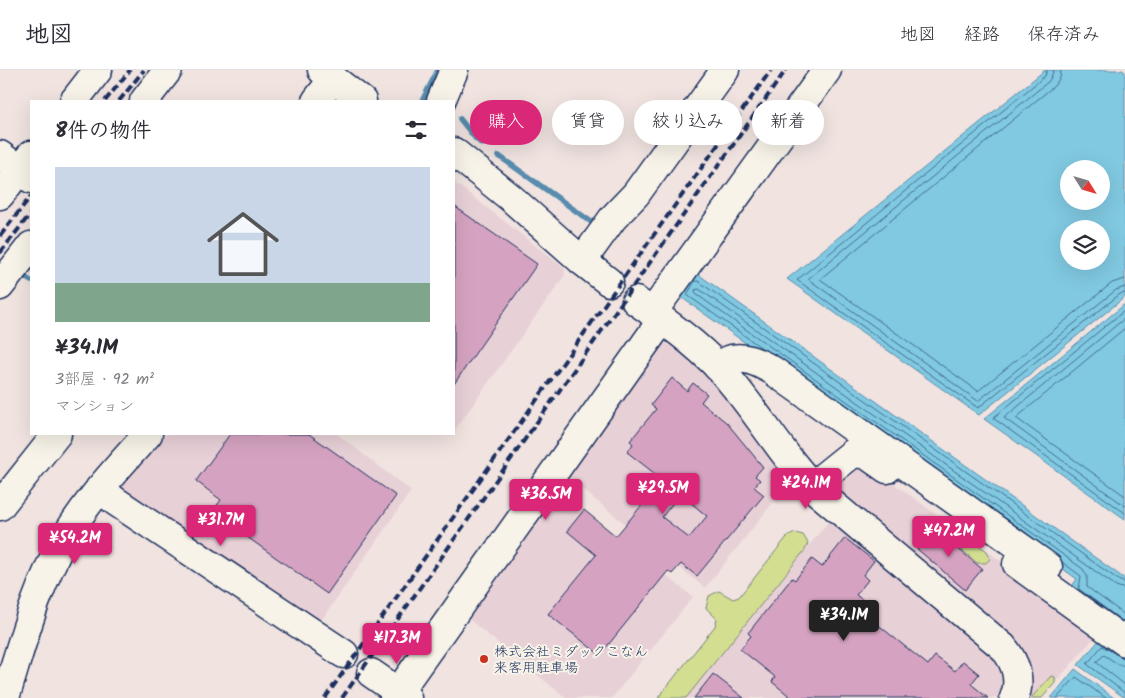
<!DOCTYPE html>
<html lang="ja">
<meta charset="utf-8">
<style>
body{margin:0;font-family:Kalam,"Klee One",sans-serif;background:#f7f7f7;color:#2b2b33;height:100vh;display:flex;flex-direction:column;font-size:19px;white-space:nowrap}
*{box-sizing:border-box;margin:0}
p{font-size:16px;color:#7c7c81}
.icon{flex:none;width:28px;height:28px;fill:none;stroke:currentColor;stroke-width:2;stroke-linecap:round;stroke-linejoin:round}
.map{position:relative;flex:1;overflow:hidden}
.side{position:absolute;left:30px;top:30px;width:425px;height:335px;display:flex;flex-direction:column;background:#fff;border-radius:0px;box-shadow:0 5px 20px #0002}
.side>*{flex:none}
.hud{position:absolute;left:470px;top:30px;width:475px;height:45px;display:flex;gap:10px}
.needle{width:32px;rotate:127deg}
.tools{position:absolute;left:1060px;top:90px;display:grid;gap:10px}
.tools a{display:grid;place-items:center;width:50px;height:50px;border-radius:50%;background:#fff;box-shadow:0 5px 20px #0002;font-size:25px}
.price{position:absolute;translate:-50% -42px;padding:0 11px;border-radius:5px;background:#db2777;color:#fff;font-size:16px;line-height:32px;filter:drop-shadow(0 1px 2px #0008)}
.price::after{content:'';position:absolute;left:50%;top:30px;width:15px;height:11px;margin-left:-8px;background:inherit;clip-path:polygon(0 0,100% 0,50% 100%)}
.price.current{background:#222;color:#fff}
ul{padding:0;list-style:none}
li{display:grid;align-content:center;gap:10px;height:265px;padding:0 25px}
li+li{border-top:1px solid #e1e1e2}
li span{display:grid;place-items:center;height:155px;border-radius:0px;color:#555}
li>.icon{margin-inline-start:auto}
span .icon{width:90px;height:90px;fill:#fffc;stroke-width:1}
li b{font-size:21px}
h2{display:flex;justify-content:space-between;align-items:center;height:60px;padding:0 25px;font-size:21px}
.tag{padding:0 18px;border-radius:22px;background:#fff;box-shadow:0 5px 20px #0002;font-size:18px;line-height:45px}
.tag.current{background:#db2777;color:#fff}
header{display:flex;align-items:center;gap:30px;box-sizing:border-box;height:70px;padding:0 25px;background:#fff;border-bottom:1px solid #e1e1e2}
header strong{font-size:24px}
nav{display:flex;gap:28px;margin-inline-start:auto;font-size:18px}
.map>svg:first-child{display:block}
</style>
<header>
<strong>地図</strong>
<nav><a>地図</a><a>経路</a><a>保存済み</a></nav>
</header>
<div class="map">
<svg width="1125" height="628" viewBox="0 0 1125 628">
<rect width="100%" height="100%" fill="#f0e3e0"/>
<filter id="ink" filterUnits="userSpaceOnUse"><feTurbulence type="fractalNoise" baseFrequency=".02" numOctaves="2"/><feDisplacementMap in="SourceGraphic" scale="10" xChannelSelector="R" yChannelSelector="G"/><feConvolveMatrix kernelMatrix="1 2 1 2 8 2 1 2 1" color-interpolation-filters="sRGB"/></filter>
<g filter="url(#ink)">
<g fill="#e8d0d7">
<path d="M454,112l110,86 1,7 -111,156z"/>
<path d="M668,273l31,23 91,115 -85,107 -138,-111 93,-133z"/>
<path d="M167,364h170l74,57 -93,134 -197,-132 -1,-8z"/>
<path d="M857,387l242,175 -57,66h-356l159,-197 -20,-18z"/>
<path d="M558,419l135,108 -81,101h-46l-99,-80z"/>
</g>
<g fill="#d3de91" stroke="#778678">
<path d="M943,450l44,31 3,8 -4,4h-9l-38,-33 -2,-6z"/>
<path d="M795,463l8,2 5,8 -3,7 -119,148h-28l57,-72 2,-7 -11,-11 3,-12 10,-5 14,8 6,-2 48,-60z"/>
<path d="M1051,606l4,1v6l-13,15h-11z"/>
</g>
<g fill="#80c9e1" stroke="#588bad" fill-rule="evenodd">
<path d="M1045,0h77l3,2v225l-146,118 -192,-136zM1069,99h32v32h-32zM1069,159h32v32h-32z"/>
<path d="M695,202l430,307v50l-55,-40 7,-10 -399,-284z"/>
<path d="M1125,234v215l-141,-100z"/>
<path d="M1101,568l24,18v42l-47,-33z"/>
<path d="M1075,599l39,29h-63z"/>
</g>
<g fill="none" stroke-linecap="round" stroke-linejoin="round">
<g stroke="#436d92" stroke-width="1">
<path d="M1047,0l-2,6 -248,204 181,128 142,-114 5,-1"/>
<path d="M1054,0l-5,11 -241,198 170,122 138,-111 9,-3"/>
<path d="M1061,0l-1,8 -6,8 -234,193 158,112 134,-108 13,-4"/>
<path d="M1125,240l-132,108 132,95"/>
<path d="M1125,248l-121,100 121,88"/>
<path d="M1125,258l-109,90 109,78"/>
<path d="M762,278l-75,-53 8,-14h3l422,300 5,1"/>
<path d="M1062,492l19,14 -2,13 46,34"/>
<path d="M1125,519l-9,-3 -417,-297 -4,1 1,4 387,275 4,7v11l38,28"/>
<path d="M1125,589l-23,-13 -15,18 38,29"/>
<path d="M1125,596l-7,-2 -14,-9 -8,7 29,23"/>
<path d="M1057,628l19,-21 30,21"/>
</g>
<g stroke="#588bad" stroke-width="5.5">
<path d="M422,31l16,-31"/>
<path d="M460,49l16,20 6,5"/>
<path d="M499,86l98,70"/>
<path d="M26,208l5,3"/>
</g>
</g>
<g fill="#d5a3c1" stroke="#1b2f5e" fill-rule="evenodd">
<path d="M454,136l83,58 -83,120z"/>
<path d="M672,308l15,13 6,-8 14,11 -6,8 26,21 36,44 -8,9 5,4 -6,7 10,8 -67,81 -16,-12 -9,10 -4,-3 -68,84 -52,-41 48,-59 -29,-24 17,-21 32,26 47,-56 -36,-28 6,-8 -3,-3 26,-32 -5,-4zM680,424l27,22 -18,22 -27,-21z"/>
<path d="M230,364h79l87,62 -69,98 -115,-82 9,-12 -25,-19z"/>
<path d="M933,457l49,42 -17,21 -49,-42z"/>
<path d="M845,468l29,23 -11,14 5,5 -12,15 7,5 -7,7 72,58 7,-9 20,15 8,-10 16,13 -8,10 17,14h-196l-20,-16 3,-5 -35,-28 11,-13 -3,-3 44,-55 3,2 17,-21 10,8z"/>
<path d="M713,604l31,24h-50z"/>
</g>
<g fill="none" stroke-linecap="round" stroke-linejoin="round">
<g stroke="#1b2f5e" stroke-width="31">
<g id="minor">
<path d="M322,0l40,31"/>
<path d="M74,31l24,-31"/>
<path d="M144,31l24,-31"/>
<path d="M316,31l17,-22"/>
<path d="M441,31l13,-31"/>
<path d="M454,82l57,46 71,63 27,21"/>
<path d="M0,85l31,24"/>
<path d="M0,125l31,-40"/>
<path d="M582,191l31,-43 23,-24 89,-124"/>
<path d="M0,216l31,-40"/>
<path d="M636,231c30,21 60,42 85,69 35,39 60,85 97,122l185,155c12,14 19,33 11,51"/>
<path d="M652,243l175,-243"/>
<path d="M718,297c16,-16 36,-7 54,3l276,197"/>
<path d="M812,416l41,-33 14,2 20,14"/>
<path d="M100,418l15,13 229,153"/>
<path d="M0,436l57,-72"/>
<path d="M1017,494l108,78"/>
<path d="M371,603l36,25"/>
<path d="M5,628c17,-54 31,-111 60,-160 23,-39 53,-71 83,-104"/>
<path d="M394,628l268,-378"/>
</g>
</g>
<use href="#minor" stroke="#f7f3e8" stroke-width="28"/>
<g stroke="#1b2f5e" stroke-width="4" stroke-dasharray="8 4" stroke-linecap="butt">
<path d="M105,31l25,-31"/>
<path d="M119,31l25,-31"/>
<path d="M0,166l31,-40"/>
<path d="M0,183l31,-40"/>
<path d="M325,628l446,-628"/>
<path d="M342,628l444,-628"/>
</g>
</g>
</g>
<circle fill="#c8321e" stroke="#f7f3e8" stroke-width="2" cx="484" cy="589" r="5"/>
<g text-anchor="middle" stroke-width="4" stroke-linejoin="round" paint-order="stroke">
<g font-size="14" fill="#1b2f5e" stroke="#f7f3e8" text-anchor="start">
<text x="494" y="586">株式会社ミダックこなん<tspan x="494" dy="16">来客用駐車場</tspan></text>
</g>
</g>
</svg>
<div class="tools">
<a><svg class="needle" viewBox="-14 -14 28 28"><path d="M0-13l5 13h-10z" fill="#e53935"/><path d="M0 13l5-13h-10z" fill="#7c7c81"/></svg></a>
<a><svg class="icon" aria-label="layers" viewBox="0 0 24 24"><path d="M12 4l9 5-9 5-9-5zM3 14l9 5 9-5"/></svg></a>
</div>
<b class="price" style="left:806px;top:440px">¥24.1M</b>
<b class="price" style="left:663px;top:445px">¥29.5M</b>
<b class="price" style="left:546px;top:451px">¥36.5M</b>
<b class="price" style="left:221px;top:477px">¥31.7M</b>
<b class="price" style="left:949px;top:488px">¥47.2M</b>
<b class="price" style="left:75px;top:495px">¥54.2M</b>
<b class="price current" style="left:844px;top:572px">¥34.1M</b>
<b class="price" style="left:397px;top:595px">¥17.3M</b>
<div class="hud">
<a class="tag current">購入</a>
<a class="tag">賃貸</a>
<a class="tag">絞り込み</a>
<a class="tag">新着</a>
</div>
<section class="side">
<h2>8件の物件<svg class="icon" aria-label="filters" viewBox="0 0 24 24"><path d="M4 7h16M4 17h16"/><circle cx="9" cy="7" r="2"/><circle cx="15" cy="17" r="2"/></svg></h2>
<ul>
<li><span style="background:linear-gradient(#c9d6e8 75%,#7fa58c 0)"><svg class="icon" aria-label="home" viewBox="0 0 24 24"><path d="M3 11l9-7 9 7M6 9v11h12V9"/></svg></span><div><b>¥34.1M</b><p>3部屋 · 92 m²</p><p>マンション</p></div></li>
</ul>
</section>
</div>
